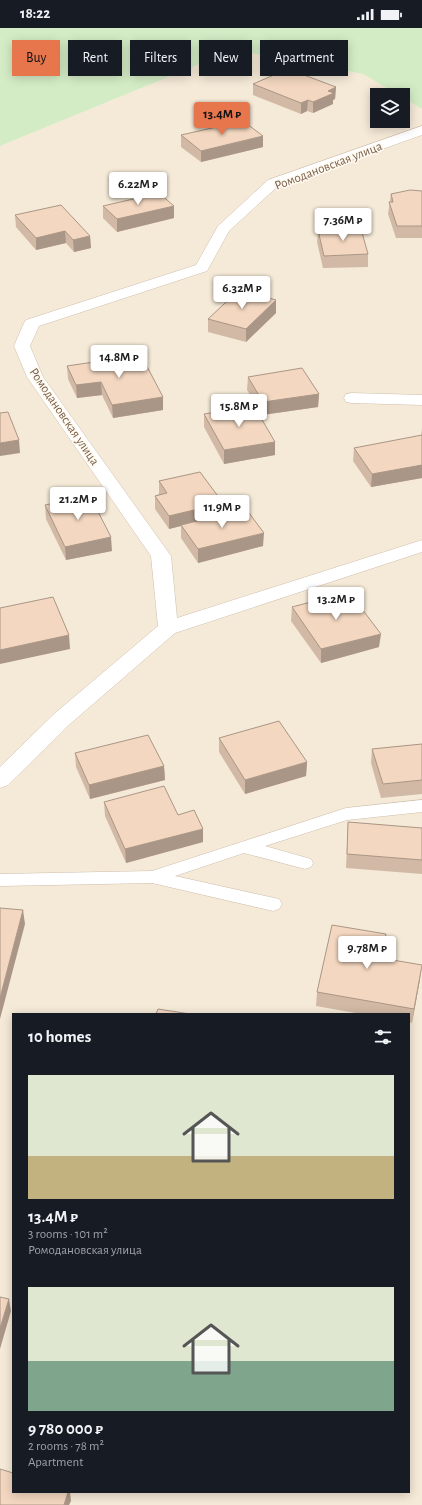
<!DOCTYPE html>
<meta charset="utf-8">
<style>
body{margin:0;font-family:"Alegreya Sans",sans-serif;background:#20242c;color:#f1f3f6;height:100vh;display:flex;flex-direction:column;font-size:15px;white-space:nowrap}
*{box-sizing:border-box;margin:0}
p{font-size:13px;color:#9ea1a6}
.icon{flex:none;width:22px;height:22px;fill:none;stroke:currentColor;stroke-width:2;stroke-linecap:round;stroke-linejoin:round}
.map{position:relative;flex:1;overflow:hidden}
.panel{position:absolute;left:12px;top:985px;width:398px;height:480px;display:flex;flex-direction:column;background:#171b24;border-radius:0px;box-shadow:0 2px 10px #0003}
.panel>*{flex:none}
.hud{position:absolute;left:12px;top:12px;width:398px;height:36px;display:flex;gap:8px}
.fabs{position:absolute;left:370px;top:60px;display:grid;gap:8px}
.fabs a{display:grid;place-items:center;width:40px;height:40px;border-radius:0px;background:#171b24;box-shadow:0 2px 10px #0003;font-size:20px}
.price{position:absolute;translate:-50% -34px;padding:0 9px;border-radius:4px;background:#fff;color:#222;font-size:13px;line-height:26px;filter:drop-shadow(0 1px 2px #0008)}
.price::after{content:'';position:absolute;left:50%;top:24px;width:12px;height:9px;margin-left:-6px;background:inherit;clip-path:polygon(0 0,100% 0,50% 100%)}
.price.active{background:#e8764d;color:#111}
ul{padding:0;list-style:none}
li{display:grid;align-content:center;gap:8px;height:212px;padding:0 16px}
li span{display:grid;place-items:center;height:124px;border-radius:0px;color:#555}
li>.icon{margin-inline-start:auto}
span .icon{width:72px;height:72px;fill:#fffc;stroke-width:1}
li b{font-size:17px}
h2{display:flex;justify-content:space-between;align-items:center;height:48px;padding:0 16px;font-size:17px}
.pill{padding:0 14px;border-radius:0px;background:#171b24;box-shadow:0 2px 10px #0003;font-size:14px;line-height:36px}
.pill.active{background:#e8764d;color:#111}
.status{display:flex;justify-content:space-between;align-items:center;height:28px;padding:0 20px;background:#171b24;direction:ltr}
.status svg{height:11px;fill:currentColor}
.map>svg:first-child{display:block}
</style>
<div class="status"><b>18:22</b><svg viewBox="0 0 49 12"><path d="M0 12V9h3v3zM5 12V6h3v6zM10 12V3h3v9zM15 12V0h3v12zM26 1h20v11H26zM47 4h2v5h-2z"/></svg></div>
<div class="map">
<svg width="422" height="1477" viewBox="0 0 422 1477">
<rect width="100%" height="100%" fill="#fdf6e9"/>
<path fill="#f5e9d7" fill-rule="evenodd" d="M234,22l129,24 35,21h-21v26h26v-23l19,11v1396h-422v-1359zM13,986h396v478h-396z"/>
<path fill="#d4ecc6" d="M0,0h422v81l-19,-11v-3h-5l-35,-21 -129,-24 -234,96z"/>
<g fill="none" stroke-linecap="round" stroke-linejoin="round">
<g stroke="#d0bfae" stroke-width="1">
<path id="lane" d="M422,772v12l-75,8 -82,26 46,13 2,4 -2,4 -6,2 -61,-16 -69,23 104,23 3,5 -3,5 -6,2 -121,-28 -152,3v-12l152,-3 194,-63z"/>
</g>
<g stroke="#d0bfae" stroke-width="1">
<g id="street">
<path d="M422,98v9l-144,51 -49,45 -22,40 -168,55 -9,20 13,31 128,179 6,62 245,-78v12l-247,81 -105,91 -62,61 -8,3v-21l54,-53 104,-88 -7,-70 -124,-179 -13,-31 10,-23 2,-3 170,-55 22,-39 50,-46z"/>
<path d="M352,365l70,2v10l-70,-2 -6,-1 -2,-4 2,-4z"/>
</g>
</g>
<use href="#lane" fill="#fff" fill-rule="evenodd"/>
<use href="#street" fill="#fff" fill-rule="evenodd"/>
</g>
<g fill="#d1b9a5">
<path d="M253,56l83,3 -1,12 -2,1v4l-20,9 -6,-2 -6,3 -48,-19z"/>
<path d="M181,107l82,12 -62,15 -20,-15z"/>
<path d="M422,163v47h-26l-8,-24 3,-20z"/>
<path d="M103,178l71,12 -57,14 -14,-14z"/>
<path d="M15,187l75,21 1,12 -17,4 -8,-9 -30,7 -20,-23z"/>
<path d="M318,202l50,24v13l-45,1 -6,-26z"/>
<path d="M276,272v13l-30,29 -38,-10v-13z"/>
<path d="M67,338l96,31v13l-50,8 -11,-23 -25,3 -9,-19z"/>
<path d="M248,349l71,17 -1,13 -56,8 -15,-25z"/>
<path d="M204,386l71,28v13l-51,9 -20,-37z"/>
<path d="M422,400v50l-51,9 -18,-26 1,-13 67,-12z"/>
<path d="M159,453l64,33 40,32 -65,17 -17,-25v-12l-12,3 -14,-20v-13l4,-2z"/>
<path d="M45,477l67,46 -46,9 -20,-41z"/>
<path d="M292,579l87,40 -58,16 -30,-42z"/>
<path d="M219,710l88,24 -1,14 -61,18 -26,-42z"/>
<path d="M422,716v50l-41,4 -10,-35 1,-14z"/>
<path d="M75,725l89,13 1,14 -75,19 -14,-32z"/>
<path d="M104,774l74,13 25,27 -77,21 -21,-47z"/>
<path d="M348,794l74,6v46l-76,-6z"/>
<path d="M386,906l-4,24 38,21 -8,44 -3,-1v-8h-48l-45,-8 1,-14z"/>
</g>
<g fill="#aa9686">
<path d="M336,59l-1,12 -2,1v4l-20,9v-11l15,-11z"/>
<path d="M308,72l-1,11 -6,3v-11z"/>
<path d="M263,108v11l-62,15v-11z"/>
<path d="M174,178v12l-57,14v-13z"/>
<path d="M65,203l1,12 -30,7v-12z"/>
<path d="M90,208l1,12 -17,4 -1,-12z"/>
<path d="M276,272v13l-30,29v-13z"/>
<path d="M101,354l1,13 -25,3 -1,-13z"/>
<path d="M319,366l-1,13 -56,8 1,-13z"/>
<path d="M163,369v13l-50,8 -1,-13z"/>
<path d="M19,412l1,13 -20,3v-13z"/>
<path d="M275,414v13l-51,9v-14z"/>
<path d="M422,437v13l-51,9 1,-13z"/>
<path d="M223,475v13l-42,9v1l-12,3v-13z"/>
<path d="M264,505l-1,13 -65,17v-14z"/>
<path d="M111,509l1,14 -46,9 -1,-13z"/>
<path d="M381,606l-2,13 -58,16v-14z"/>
<path d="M69,607l1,14 -70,15v-14z"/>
<path d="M307,734l-1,14 -61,18v-14z"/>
<path d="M164,738l1,14 -75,19 -1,-14z"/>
<path d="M203,801v13l-77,21 -1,-14z"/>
<path d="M23,882l2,14 -25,95v-21z"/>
<path d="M386,906l-2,14 -5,24 2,-14z"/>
<path d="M422,938l-2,13 -8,44 2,-14z"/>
<path d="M9,1271l2,12 -11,38v-21z"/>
<path d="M68,1464h2l1,9 -2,4h-5z"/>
</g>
<g fill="#f3d7c0" stroke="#aa9686">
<path d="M288,41l48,18 -8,4 6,2 -21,9 -5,-2 -7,3 -48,-19z"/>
<path d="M243,93l20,15 -62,15 -20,-16z"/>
<path d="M410,162l12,1v35h-25l-8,-24h4l-2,-8z"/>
<path d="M159,165l15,13 -57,13 -14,-13z"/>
<path d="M61,177l29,31 -17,4 -8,-9 -29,7 -21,-23z"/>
<path d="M361,201l7,25 -44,2 -6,-26z"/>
<path d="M239,262l37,10 -30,29 -38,-10z"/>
<path d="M141,327l22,42 -51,8 -11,-23 -25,3 -9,-19z"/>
<path d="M302,340l17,26 -56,8 -15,-25z"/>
<path d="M254,378l21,36 -51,8 -20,-36z"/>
<path d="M8,384l11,28 -19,3v-30z"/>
<path d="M422,407v30l-50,9 -18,-26z"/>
<path d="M200,444l23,31 -54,13 -14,-20 12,-3 -8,-12z"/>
<path d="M90,468l21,41 -46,10 -20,-42z"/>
<path d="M246,481l18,24 -66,16 -17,-24z"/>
<path d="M349,564l32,42 -60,15 -29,-42z"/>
<path d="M53,569l16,38 -69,15v-42z"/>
<path d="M279,693l28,41 -62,18 -26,-42z"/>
<path d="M148,707l16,31 -75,19 -14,-32z"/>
<path d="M422,716v36l-39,4 -11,-35z"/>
<path d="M164,758l14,29 16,-5 9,19 -78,20 -21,-47z"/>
<path d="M348,794l74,6v32l-75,-6z"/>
<path d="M0,880l23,2 -23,88z"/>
<path d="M332,897l54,9 -5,24 41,7 -8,44 -97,-17z"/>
<path d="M158,981l32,5h-34z"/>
<path d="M0,1269l9,2 -9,29z"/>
<path d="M0,1441l13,4v19h55l-4,13h-64z"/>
</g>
<g text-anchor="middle" stroke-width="3" stroke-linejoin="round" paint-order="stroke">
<g font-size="13" fill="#795e4b" stroke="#fffaf0">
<text transform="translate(328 137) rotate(-21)" y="5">Ромодановская улица</text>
<text transform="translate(65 388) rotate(56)" y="5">Ромодановская улица</text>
</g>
</g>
</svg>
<div class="fabs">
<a><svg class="icon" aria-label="layers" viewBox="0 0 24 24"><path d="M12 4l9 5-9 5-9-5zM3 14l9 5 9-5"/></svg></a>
</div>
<b class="price active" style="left:222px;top:108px">13.4M ₽</b>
<b class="price" style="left:138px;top:178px">6.22M ₽</b>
<b class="price" style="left:343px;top:214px">7.36M ₽</b>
<b class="price" style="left:242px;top:282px">6.32M ₽</b>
<b class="price" style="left:119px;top:351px">14.8M ₽</b>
<b class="price" style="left:239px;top:400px">15.8M ₽</b>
<b class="price" style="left:78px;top:493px">21.2M ₽</b>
<b class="price" style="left:222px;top:501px">11.9M ₽</b>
<b class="price" style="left:336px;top:593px">13.2M ₽</b>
<b class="price" style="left:367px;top:942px">9.78M ₽</b>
<div class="hud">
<a class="pill active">Buy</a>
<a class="pill">Rent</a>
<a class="pill">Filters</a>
<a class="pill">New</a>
<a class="pill">Apartment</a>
</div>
<section class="panel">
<h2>10 homes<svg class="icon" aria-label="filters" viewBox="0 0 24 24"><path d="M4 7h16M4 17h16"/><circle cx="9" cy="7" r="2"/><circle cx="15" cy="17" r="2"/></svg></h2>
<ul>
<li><span style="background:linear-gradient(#dfe7d0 65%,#c2b280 0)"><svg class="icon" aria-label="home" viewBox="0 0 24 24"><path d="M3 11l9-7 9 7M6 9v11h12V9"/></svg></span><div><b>13.4M ₽</b><p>3 rooms · 101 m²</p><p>Ромодановская улица</p></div></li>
<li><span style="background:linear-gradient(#dfe7d0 60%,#7fa58c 0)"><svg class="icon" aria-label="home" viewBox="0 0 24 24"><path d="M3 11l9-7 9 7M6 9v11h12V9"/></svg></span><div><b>9 780 000 ₽</b><p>2 rooms · 78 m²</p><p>Apartment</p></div></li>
</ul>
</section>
</div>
